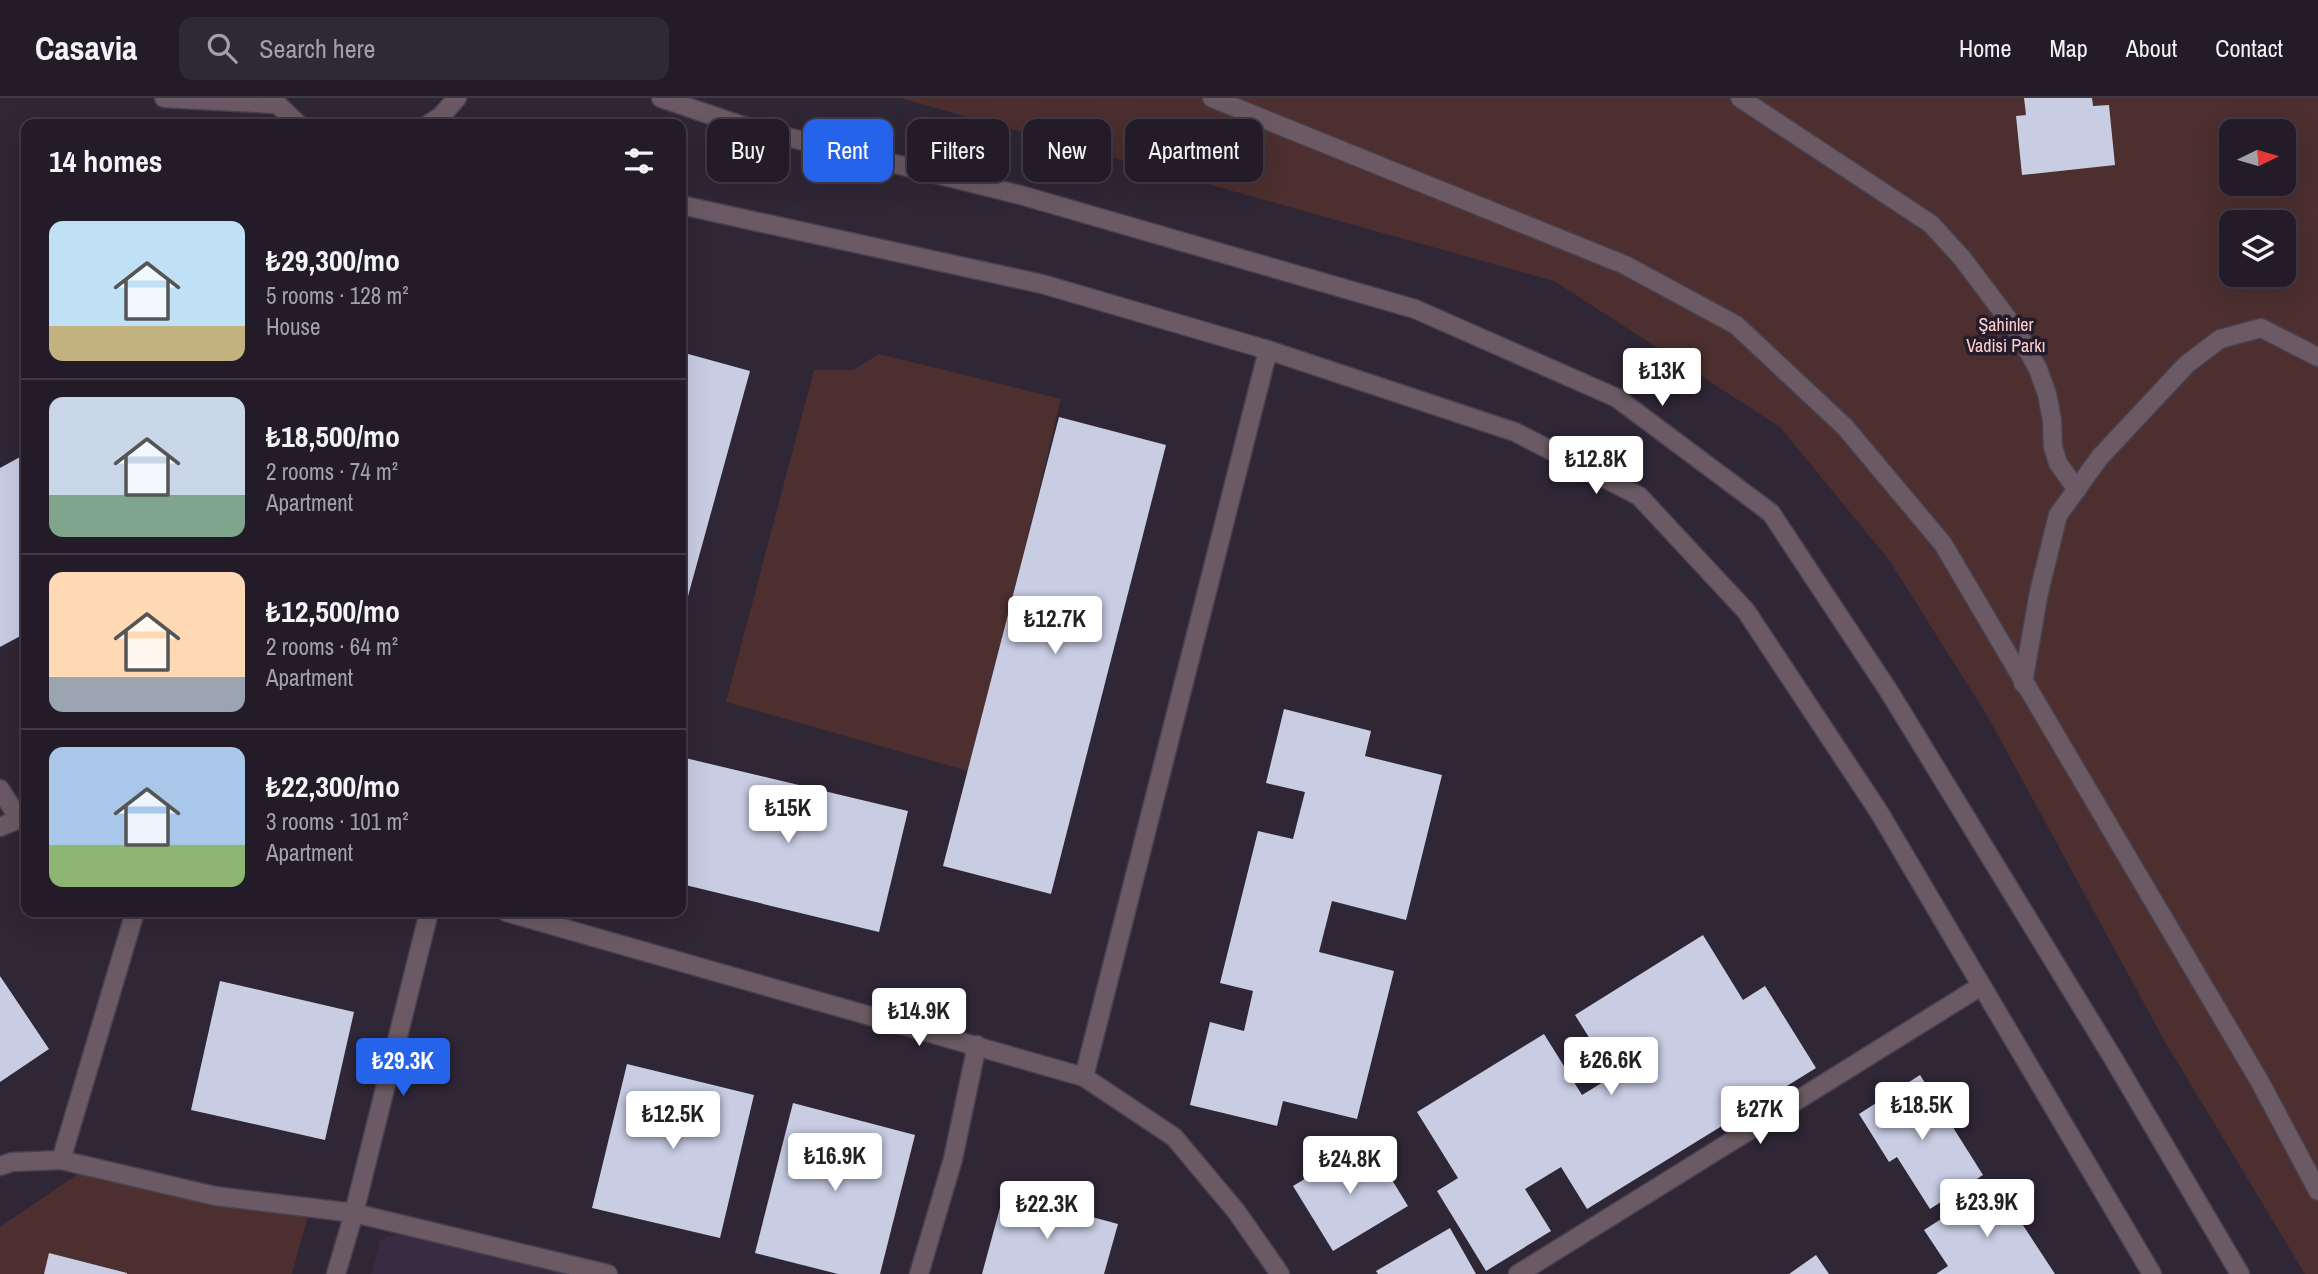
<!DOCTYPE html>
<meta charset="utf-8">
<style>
body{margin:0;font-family:"Archivo Narrow",sans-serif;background:#2f2934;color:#f1f3f6;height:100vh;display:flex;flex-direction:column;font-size:26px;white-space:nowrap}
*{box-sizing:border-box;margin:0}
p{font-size:23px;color:#a3a1a8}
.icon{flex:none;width:38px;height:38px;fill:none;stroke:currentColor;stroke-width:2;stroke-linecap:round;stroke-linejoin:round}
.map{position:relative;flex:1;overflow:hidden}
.side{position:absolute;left:21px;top:21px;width:665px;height:798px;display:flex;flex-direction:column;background:#231c28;border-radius:14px;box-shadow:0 7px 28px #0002,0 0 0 2px #403a45}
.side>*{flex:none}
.banner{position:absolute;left:707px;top:21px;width:665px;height:63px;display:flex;gap:14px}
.needle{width:46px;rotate:85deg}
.controls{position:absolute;left:2219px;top:21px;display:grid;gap:14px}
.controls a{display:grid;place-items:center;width:77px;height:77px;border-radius:14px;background:#231c28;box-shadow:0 7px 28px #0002,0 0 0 2px #403a45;font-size:35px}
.price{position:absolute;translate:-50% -60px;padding:0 16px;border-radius:7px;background:#fff;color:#222;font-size:23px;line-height:46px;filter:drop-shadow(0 2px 4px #0008)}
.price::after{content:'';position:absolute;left:50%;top:42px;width:21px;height:16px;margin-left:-10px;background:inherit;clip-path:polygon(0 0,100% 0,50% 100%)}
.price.current{background:#2563eb;color:#fff}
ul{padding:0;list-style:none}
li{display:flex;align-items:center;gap:21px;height:175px;padding:0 28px}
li+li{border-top:2px solid #403a45}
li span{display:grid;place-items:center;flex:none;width:196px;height:140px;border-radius:14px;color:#555}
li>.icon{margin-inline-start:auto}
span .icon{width:84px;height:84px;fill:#fffc;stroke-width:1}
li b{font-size:30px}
h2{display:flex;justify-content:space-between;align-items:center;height:84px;padding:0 28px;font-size:30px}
.pill{padding:0 24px;border-radius:14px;background:#231c28;box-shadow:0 7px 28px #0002,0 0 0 2px #403a45;font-size:24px;line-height:63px}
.pill.current{background:#2563eb;color:#fff}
header{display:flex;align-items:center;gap:42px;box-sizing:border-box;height:98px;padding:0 35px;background:#231c28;border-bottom:2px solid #403a45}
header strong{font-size:33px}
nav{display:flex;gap:38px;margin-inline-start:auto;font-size:24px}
.search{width:490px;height:63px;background:#2f2934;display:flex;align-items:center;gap:18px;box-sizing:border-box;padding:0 24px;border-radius:14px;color:#a3a1a8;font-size:26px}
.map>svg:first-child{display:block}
</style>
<header>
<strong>Casavia</strong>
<div class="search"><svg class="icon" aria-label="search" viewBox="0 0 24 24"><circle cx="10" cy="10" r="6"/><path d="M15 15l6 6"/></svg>Search here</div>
<nav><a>Home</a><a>Map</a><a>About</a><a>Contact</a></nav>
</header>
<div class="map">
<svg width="2318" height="1176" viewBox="0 0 2318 1176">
<rect width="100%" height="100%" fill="#2f2636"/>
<path fill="#392c42" d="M407,1133l174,43h-210l9,-34z"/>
<g fill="#4c2f2e" fill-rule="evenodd">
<path d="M900,0h1418v1176h-13l-141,-234 -176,-323 -99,-157 -109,-133 -226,-146zM2231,33h53v53h-53zM2231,124h53v53h-53z"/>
<path d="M879,256l182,45 -90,373 -245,-70 88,-332h39z"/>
<path d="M91,1067l218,47 -17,62h-292v-47z"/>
</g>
<g fill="#c8cde4">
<path d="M2024,0h68l1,8 16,-1 6,60 -93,10 -6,-59 10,-1z"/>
<path d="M681,254l69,19 -68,247h-1z"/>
<path d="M1059,319l107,28 -115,449 -108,-28z"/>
<path d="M20,359l6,12v164l-26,14v-179z"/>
<path d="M1284,611l87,22 -6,25 77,19 -36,145 -74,-19 -13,51 75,19 -37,148 -74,-18 -6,25 -87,-21 20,-83 34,9 9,-40 -33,-8 38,-152 35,8 12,-47 -39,-9z"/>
<path d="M681,659l227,54 -29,121 -198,-48z"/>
<path d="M1703,837l40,65 22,-14 51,82 -229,141 -26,-42 -36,22 26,42 -65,40 -49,-80 21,-13 -41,-66 127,-78 38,61 31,-19 -38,-61z"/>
<path d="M0,878l49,73 -49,33z"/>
<path d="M220,883l134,31 -29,128 -134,-30z"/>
<path d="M627,966l127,31 -34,143 -128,-30z"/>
<path d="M1920,977l63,100 -53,34 -33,-52 -8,5 -30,-48z"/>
<path d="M793,1005l122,32 -35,139h-42l-83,-21z"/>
<path d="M1368,1043l40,65 -75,45 -40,-65z"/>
<path d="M1996,1086l59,90h-119l12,-8 -24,-36z"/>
<path d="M1004,1095l114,31 -14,50h-122z"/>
<path d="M1450,1130l26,46h-98l-2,-3z"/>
<path d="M49,1155l78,20v1h-83z"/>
<path d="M1816,1157l13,19h-40z"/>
</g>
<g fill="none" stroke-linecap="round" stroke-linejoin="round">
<g stroke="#494150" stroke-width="21">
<g id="service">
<path d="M1212,0l413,167 111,60 109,102 98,117 317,538 58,109"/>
<path d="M1740,0l191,126 31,34 55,73 21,38 9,25 5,26 1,27 5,16 19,27"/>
<path d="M2023,585l16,-91 19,-77 42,-58 87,-93 33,-25 41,-11 57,29"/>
</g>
</g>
<g stroke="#494150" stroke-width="21">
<g id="minor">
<path d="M0,691l19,30"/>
<path d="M0,729l19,-8 7,1"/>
<path d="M506,814l578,165 90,60 62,74 44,63"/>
<path d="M1084,979l184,-727"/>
<path d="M61,1062l74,-248"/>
<path d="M0,1068l12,-4 49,-2 154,36 139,17 254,61"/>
<path d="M336,1176l18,-61 75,-301"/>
<path d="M919,1176l34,-115 24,-114"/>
<path d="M1518,1176l463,-288"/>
</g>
</g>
<g stroke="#494150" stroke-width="21">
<g id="tertiary">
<path d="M164,0l111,6"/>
<path d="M271,0l27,26"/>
<path d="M661,0l82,28 281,70 391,113 202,89 154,115 119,180 223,365 127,216"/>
<path d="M429,26l12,-8 16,-18"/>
<path d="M681,107l361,79 226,66 247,82 124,64 107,115 133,201 273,462"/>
</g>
</g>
<use href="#service" stroke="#6b5a63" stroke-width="18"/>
<use href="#minor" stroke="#6b5a63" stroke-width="18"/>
<use href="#tertiary" stroke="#6b5a63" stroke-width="18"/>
</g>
<g text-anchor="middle" stroke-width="7" stroke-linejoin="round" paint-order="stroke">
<g font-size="18" fill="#fed0ce" stroke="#251c2b">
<text x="2006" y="233">Şahinler<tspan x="2006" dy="21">Vadisi Parkı</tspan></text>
</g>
</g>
</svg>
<div class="controls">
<a><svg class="needle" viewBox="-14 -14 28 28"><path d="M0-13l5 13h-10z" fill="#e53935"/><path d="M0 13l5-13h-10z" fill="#a3a1a8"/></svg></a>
<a><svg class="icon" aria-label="layers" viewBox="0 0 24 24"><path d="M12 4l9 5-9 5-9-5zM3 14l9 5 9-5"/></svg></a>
</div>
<b class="price" style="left:1662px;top:310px">₺13K</b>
<b class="price" style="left:1596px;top:398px">₺12.8K</b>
<b class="price" style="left:1055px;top:558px">₺12.7K</b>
<b class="price" style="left:788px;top:747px">₺15K</b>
<b class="price" style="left:919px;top:950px">₺14.9K</b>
<b class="price" style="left:1611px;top:999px">₺26.6K</b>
<b class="price current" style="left:403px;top:1000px">₺29.3K</b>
<b class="price" style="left:1922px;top:1044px">₺18.5K</b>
<b class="price" style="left:1760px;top:1048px">₺27K</b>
<b class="price" style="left:673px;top:1053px">₺12.5K</b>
<b class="price" style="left:835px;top:1095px">₺16.9K</b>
<b class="price" style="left:1350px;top:1098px">₺24.8K</b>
<b class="price" style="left:1987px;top:1141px">₺23.9K</b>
<b class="price" style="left:1047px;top:1143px">₺22.3K</b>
<div class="banner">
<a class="pill">Buy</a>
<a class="pill current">Rent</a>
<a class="pill">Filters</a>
<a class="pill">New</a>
<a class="pill">Apartment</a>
</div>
<section class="side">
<h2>14 homes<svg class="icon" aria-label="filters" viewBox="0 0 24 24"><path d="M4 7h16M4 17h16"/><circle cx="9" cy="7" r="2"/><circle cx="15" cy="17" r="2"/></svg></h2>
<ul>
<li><span style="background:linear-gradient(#bfe0f5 75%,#c2b280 0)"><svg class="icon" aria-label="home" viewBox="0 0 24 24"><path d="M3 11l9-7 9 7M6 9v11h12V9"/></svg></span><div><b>₺29,300/mo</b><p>5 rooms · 128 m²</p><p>House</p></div></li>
<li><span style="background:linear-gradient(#c9d6e8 70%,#7fa58c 0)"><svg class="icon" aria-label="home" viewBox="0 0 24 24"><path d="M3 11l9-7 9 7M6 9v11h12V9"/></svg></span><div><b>₺18,500/mo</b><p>2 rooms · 74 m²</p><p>Apartment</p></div></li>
<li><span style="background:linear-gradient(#ffd9b3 75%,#9aa5b1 0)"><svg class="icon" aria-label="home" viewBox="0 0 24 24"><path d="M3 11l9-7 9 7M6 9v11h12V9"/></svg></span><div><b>₺12,500/mo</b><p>2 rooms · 64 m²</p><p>Apartment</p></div></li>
<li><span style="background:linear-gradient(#a9c7e8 70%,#8fb573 0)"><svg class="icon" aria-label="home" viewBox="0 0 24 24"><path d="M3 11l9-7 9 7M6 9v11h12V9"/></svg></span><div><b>₺22,300/mo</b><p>3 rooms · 101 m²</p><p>Apartment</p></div></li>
</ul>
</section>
</div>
